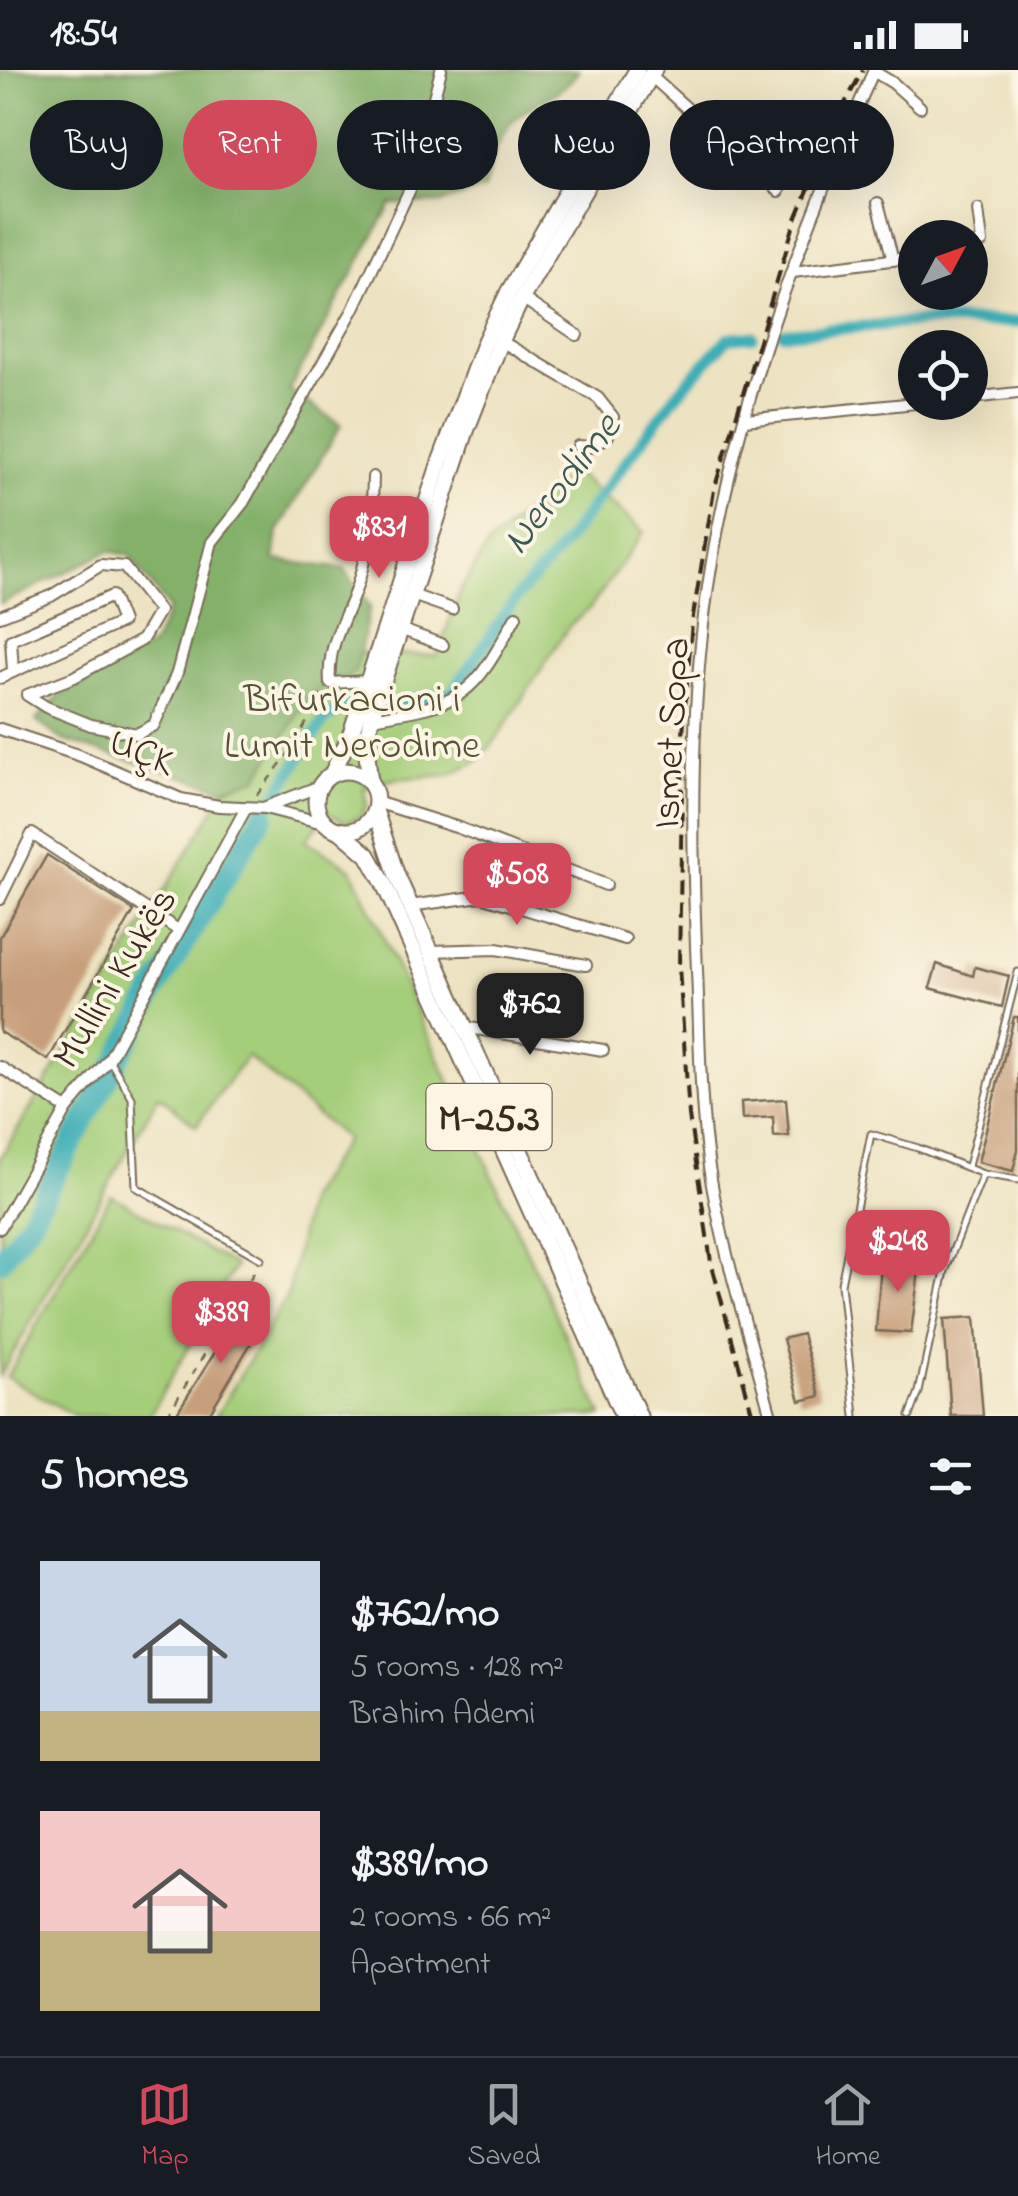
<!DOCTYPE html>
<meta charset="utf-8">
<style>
body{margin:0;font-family:"Indie Flower",sans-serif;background:#20242c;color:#f1f3f6;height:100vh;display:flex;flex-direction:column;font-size:38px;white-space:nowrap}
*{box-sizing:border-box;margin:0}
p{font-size:32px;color:#9ea1a6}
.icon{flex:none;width:55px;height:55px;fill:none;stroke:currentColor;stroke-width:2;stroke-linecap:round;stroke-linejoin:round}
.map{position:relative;height:1346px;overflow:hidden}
.drawer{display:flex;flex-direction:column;background:#171b24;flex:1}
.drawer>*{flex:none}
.banner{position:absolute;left:30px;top:30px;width:960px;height:90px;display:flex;gap:20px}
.needle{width:65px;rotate:49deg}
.buttons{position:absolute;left:898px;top:150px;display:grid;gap:20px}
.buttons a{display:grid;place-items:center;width:90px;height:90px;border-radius:50%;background:#171b24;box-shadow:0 10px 40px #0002;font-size:50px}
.price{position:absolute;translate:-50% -85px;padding:0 22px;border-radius:20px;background:#d1495b;color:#fff;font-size:32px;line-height:65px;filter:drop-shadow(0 2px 5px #0008)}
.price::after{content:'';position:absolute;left:50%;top:60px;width:30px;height:22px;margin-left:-15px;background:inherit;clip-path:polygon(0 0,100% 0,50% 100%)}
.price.selected{background:#222;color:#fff}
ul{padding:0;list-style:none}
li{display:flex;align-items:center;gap:30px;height:250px;padding:0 40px}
li span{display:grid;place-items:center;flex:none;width:280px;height:200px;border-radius:0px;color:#555}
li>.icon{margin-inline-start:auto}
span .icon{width:120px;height:120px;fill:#fffc;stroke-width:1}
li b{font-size:42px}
h2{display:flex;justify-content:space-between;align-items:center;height:120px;padding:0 40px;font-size:42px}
.chip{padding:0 35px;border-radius:45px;background:#171b24;box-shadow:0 10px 40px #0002;font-size:35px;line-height:90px}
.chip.selected{background:#d1495b;color:#fff}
.status{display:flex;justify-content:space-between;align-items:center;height:70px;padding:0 50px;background:#171b24;direction:ltr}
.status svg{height:28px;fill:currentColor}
.tab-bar{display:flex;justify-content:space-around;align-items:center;height:140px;border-top:2px solid #363941;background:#171b24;font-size:28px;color:#9ea1a6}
.tab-bar a{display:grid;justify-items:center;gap:5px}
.tab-bar .selected{color:#d1495b}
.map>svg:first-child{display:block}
</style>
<div class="status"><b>18:54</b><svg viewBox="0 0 49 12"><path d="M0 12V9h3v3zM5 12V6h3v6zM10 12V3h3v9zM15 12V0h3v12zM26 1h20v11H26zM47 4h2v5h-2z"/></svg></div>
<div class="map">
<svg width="1018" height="1346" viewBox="0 0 1018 1346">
<rect width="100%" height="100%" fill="#fcf5e5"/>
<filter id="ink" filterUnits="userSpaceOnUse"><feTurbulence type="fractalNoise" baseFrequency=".01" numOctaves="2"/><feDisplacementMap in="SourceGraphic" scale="20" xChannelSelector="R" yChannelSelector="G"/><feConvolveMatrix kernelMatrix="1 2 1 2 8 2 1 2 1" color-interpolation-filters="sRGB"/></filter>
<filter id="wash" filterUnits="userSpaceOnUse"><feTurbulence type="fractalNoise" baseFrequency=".0048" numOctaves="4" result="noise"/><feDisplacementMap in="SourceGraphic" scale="40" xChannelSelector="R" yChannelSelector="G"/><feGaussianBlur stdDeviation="2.25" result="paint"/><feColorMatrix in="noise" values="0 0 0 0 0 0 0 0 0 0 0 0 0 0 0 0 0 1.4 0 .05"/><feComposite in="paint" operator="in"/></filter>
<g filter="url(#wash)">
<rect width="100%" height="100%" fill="#ede2c1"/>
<g fill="#a5ce7a" stroke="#707c4c" stroke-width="2.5">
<path d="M573,401l71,61 -53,75 -22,19 -72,112 -19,23 -30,14 -54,4 -30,9 3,18 -7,11 -14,5 -18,-9 -22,27 46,29 250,547h-386l72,-122 19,-95 39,-60 -99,-83 -51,70 -37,-31 -159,281v-218l305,-497 39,-9 93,4 23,-65 28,-46z"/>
<path d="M111,1125l124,71 -86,150h-74l-68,-39z"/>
</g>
<path fill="#84b16a" stroke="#606e44" stroke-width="2.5" d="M0,0h579c-19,29 -50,31 -68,53 -14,16 -21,45 -27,66l-43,14 -50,1 -102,186 52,35 -63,106 -4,29 70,9 26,38 -15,65 -44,23 -54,83 -34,11 -160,-49 -27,-19 21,-23 96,-54 16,-35 -40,-54 -20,-4 -109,53z"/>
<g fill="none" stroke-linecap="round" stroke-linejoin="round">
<g stroke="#3eafb7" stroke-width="12">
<path d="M783,263l147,-12 88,1"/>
<path d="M383,637l69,-14 67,-99 38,-41 120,-159 51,-56 24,-2"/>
<path d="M272,732l52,-82 25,-17"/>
</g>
<path stroke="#3eafb7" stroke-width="22" d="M0,1191l29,-38 124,-229 111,-180"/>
</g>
<g id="blocks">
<g fill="#c89f7c">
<path d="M47,785l87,56 -86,149 -48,-28v-95z"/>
<path d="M937,894l36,12 2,-9 34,9 -7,31 -72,-19z"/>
<path d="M1014,947h4v133l-5,21 -35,-9z"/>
<path d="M786,1029l3,37 -15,1 -1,-20 -31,2 -1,-17z"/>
<path d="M902,1182l19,3 -10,78 -35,-2 5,-68 19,2z"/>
<path d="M242,1239l22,12 -56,95h-33z"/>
<path d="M975,1247l8,99h-32l-7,-97z"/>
<path d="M802,1264l18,62 -20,5 -17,-62z"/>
</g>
</g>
</g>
<g filter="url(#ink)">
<use href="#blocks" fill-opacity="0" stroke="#796a57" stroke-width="2.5"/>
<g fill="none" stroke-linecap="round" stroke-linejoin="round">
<g stroke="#796a57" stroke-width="9">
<g id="lane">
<path d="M110,991l22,37 4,89 125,72"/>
<path d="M968,1096l50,-194"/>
<path d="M855,1346l-14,-132 30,-150 47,14 65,26"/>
<path d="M910,1346l9,-24 26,-121 38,-97 35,6"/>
</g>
</g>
<g stroke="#796a57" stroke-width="14">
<g id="street">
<path d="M873,1l20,12 27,24"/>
<path d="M651,6l128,115"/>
<path d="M878,133l15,57"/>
<path d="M970,175l12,-3 -4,-32"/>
<path d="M793,202l122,-15"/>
<path d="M522,228l55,37"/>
<path d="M501,271l97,57 15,19 -5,19 -17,11 -13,-1"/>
<path d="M970,328l48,-5"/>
<path d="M745,350l181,-18"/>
<path d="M412,525l40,14"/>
<path d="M0,546l51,-20 50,-31 23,2 35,44 -17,29 -68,37 -47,18 19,12 45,18 46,9 17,-9 23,-52 35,-131 31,-39 110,-193 58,-123 30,-117"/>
<path d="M400,559l43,16"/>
<path d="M0,608l122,-56 -10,-26 -101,44 2,30"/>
<path d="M368,611l-38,2c-3,-40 15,-61 27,-97 12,-36 15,-72 16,-109"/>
<path d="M371,648c93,-15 100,-18 145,-102"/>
<path d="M0,659l81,27 100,43 38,7 46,2 62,16"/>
<path d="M379,733l80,25 147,57"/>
<path d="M266,737l54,-21"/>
<path d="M0,829l32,-65 146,96"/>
<path d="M410,836l71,-10 144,43"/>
<path d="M430,881l66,-2 90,16"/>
<path d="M464,957l139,23"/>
<path d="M0,997l67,42"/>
<path d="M0,1158l67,-119 42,-50 137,-251"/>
<path d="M771,1346c-22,-82 -49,-165 -62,-249 -10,-65 -9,-131 -12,-196 -5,-119 -7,-237 7,-355 23,-189 93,-373 170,-546"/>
</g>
</g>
<g stroke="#796a57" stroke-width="19">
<g id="primary">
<circle cx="346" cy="731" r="30"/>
<path d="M332,704l18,-38 90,-274 45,-121 24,-50 128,-221"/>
<path d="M370,713l-4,-38 5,-27 95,-287 35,-90 21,-43 132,-228"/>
<path d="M376,743l21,63 242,540"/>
<path d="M339,760l29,25 15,27 240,534"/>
</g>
</g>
<g stroke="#796a57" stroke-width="2.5" stroke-dasharray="8 8" stroke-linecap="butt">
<path d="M257,725l34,-45 32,-57"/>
<path d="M167,1346l89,-147"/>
</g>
<use href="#lane" stroke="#fff" stroke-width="5"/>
<use href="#street" stroke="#fff" stroke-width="10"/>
<use href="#primary" stroke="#fff" stroke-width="15"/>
<path stroke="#3b2a1e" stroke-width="4" stroke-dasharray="15 8" stroke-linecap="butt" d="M753,1346l-42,-154 -22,-146 -10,-149 4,-234 9,-111 22,-132 81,-269 49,-116 19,-35"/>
</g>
</g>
<g text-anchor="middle" stroke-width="8" stroke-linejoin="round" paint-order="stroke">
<rect fill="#fcf5e5" stroke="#75675a" stroke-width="2.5" x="426.5" y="1014" width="125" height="66" rx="8"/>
<g font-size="38" font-weight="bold" fill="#3b2a1e">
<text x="489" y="1060">M-25.3</text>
</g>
<g font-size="40" fill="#565335" stroke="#fcf5e5">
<text x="352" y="641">Bifurkacioni i<tspan x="352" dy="46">Lumit Nerodime</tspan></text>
</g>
<g font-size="40" fill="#3b2a1e" stroke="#fcf5e5">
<text transform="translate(669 663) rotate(-87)" y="14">Ismet Sopa</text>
<text transform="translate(143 680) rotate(23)" y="14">UÇK</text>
<text transform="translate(113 907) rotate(-59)" y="14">Mullini Kukës</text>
</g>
<g font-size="42" font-style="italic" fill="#3c5954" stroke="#fcf5e5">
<text transform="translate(559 412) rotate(-52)" y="15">Nerodime</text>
</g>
</g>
</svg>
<div class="buttons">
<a><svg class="needle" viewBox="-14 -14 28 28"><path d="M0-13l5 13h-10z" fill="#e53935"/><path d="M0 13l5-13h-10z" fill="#9ea1a6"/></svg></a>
<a><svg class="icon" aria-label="locate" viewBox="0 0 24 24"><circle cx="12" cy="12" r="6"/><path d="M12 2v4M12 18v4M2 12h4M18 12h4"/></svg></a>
</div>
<b class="price" style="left:379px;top:511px">$831</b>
<b class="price" style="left:517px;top:858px">$508</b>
<b class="price selected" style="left:530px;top:988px">$762</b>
<b class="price" style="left:898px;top:1225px">$248</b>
<b class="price" style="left:221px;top:1296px">$389</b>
<div class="banner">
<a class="chip">Buy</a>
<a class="chip selected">Rent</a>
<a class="chip">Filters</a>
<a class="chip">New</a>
<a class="chip">Apartment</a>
</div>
</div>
<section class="drawer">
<h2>5 homes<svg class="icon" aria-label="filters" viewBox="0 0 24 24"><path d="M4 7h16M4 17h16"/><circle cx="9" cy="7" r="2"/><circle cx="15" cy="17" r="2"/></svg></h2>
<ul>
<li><span style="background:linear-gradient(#c9d6e8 75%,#c2b280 0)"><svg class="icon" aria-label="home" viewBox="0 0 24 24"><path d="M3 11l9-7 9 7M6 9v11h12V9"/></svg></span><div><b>$762/mo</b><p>5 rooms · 128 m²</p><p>Brahim Ademi</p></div></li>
<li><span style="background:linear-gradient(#f6c9c9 60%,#c2b280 0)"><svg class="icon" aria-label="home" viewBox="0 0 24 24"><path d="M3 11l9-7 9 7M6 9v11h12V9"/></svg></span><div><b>$389/mo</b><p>2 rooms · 66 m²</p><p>Apartment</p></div></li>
</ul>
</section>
<nav class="tab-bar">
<a class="selected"><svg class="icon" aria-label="map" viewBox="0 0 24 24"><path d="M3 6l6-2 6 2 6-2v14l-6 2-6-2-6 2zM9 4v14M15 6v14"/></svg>Map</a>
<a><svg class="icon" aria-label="saved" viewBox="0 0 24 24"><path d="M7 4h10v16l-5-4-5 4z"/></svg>Saved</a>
<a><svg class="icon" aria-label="home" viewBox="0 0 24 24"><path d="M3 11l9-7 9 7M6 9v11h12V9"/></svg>Home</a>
</nav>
